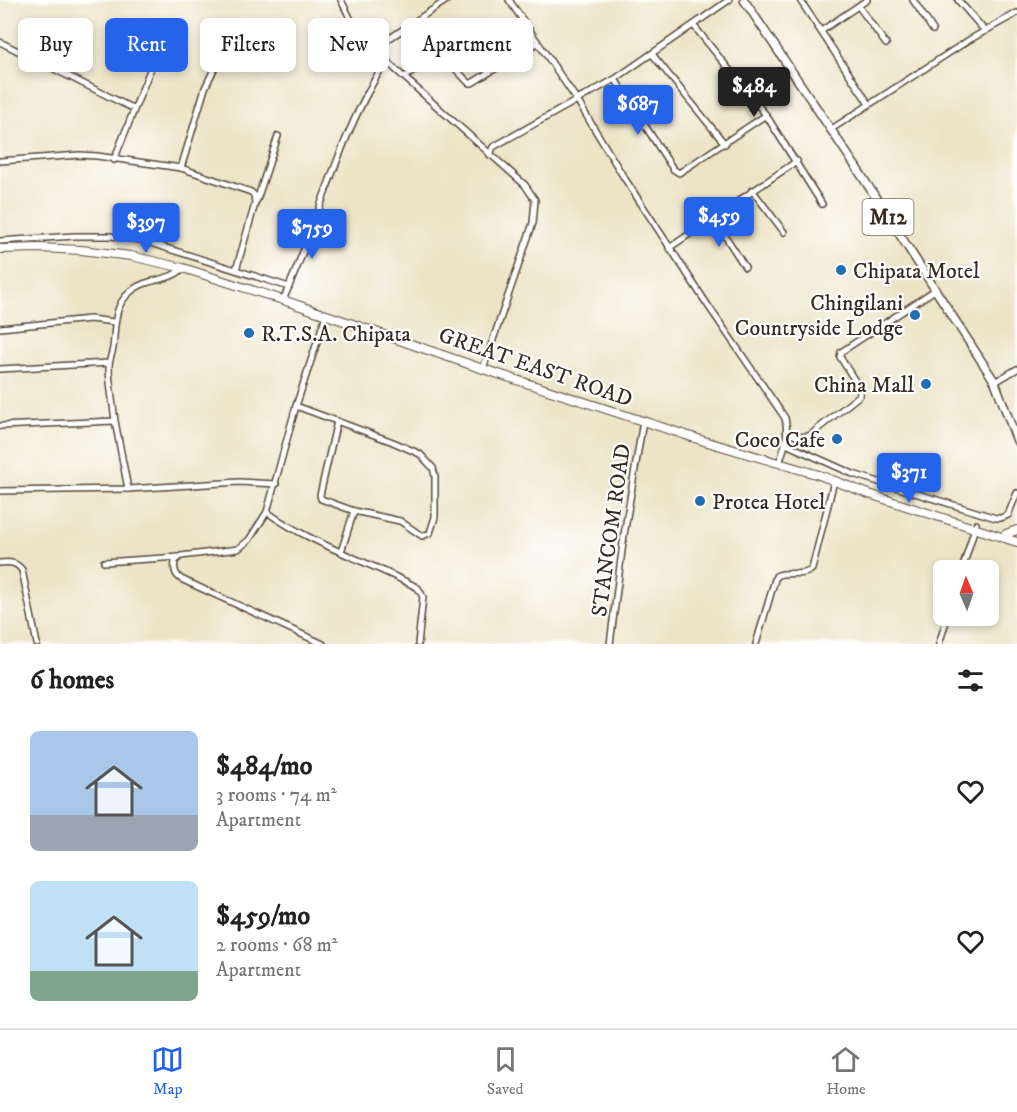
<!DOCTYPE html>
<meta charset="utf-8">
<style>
body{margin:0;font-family:"IM FELL DW Pica",serif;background:#f2f2f2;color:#222;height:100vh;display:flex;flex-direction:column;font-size:22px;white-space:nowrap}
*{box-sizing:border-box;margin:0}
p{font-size:20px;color:#767676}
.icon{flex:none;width:33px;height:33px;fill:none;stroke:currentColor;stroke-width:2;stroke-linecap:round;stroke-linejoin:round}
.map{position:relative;height:644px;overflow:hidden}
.side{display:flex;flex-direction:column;background:#fff;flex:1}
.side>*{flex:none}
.top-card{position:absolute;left:18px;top:18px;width:600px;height:54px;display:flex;gap:12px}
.needle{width:39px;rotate:358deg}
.controls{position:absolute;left:933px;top:560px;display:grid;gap:12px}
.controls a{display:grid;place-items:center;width:66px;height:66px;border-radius:9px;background:#fff;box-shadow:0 3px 9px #0003;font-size:30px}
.price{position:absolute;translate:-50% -51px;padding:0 14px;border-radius:6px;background:#2563eb;color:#fff;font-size:20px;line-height:39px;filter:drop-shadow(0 2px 3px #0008)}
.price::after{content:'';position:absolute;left:50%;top:36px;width:18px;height:14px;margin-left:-9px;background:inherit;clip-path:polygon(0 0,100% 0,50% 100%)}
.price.current{background:#222;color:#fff}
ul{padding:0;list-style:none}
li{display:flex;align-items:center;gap:18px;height:150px;padding:0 30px}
li span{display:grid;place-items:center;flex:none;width:168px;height:120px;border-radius:9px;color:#555}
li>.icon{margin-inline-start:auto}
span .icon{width:72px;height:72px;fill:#fffc;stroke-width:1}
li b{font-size:26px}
h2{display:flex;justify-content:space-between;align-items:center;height:72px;padding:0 30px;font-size:26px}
.tag{padding:0 21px;border-radius:9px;background:#fff;box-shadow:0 3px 9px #0003;font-size:21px;line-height:54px}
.tag.current{background:#2563eb;color:#fff}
.tab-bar{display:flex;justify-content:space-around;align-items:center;height:84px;border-top:2px solid #e0e0e0;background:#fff;font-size:16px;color:#767676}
.tab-bar a{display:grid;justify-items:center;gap:3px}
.tab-bar .current{color:#2563eb}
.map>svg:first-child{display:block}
</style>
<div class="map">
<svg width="1017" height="644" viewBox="0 0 1017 644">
<rect width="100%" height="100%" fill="#fff"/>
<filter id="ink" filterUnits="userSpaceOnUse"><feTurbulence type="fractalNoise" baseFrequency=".0167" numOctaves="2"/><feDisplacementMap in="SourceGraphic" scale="12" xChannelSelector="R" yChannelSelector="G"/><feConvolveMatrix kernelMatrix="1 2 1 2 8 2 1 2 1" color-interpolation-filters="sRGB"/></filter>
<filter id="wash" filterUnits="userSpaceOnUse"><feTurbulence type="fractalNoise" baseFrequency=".008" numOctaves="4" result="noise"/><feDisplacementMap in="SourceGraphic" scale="24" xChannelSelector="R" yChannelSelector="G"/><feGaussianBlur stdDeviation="1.35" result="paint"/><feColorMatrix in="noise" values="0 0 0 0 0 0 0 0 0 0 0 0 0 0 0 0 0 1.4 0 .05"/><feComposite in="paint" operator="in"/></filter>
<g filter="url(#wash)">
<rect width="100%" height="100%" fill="#ede4c7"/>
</g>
<g filter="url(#ink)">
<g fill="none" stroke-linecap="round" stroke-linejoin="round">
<g stroke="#564637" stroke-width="8">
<g id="minor">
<path d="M341,0l12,24 43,46 129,115 10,15 -2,23 -50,146"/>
<path d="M509,0l68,100 46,76 84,128 78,114c4,16 0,29 -6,45"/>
<path d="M800,0l69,104"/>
<path d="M913,0l20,30"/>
<path d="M958,0l27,31"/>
<path d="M859,7l27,37"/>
<path d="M694,26l72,89 56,89"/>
<path d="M821,31l46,-31"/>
<path d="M0,42l134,67"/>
<path d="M375,48l72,-48"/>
<path d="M652,54l73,90"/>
<path d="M404,77l38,-22 27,28h3l65,-40"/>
<path d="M615,79l58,90 6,4 87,-58"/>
<path d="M830,130l139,-90 48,-27"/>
<path d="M490,155l3,-8 122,-68 114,-79"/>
<path d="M114,160l42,-105"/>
<path d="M0,161l79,-6 18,1 84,12 70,24 3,3 1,9 -19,66"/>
<path d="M181,168l24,-80 9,-19"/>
<path d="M752,190l32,42"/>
<path d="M257,200l21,-64"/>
<path d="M713,217l32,50"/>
<path d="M0,241l74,-5h37l30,4 148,47"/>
<path d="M669,248l128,-87"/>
<path d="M283,300c36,-78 55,-163 101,-236"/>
<path d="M0,328l90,-9 24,3"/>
<path d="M0,369l109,-6"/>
<path d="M995,382l22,-13"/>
<path d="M296,406l97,36 27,12 13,14 2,8v41l-5,16 -8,3 -22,-15 -46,-10 -33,-12 -1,-4 17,-74"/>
<path d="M115,421l13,68"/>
<path d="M0,426l115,-5c-2,-18 -6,-37 -6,-55 0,-6 3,-12 4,-18 3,-24 -1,-46 24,-61 15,-9 34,-6 46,-19"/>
<path d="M787,433l12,4 10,-1 51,-41v-6l-20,-32 1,-5 94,-62"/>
<path d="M786,444l67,30 143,44h5l7,-3 9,-22"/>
<path d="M0,491l128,-2 111,-7 37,2"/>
<path d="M267,512c46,33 101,49 151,76l5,9 -5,47"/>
<path d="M341,552l13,-41"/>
<path d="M104,562l74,-5"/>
<path d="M0,563c10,-1 16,-1 22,7l15,74"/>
<path d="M962,570l14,-46"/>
<path d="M323,644l-142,-65c-7,-5 -7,-11 -6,-18l6,-5 57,-7 11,-9 18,-28 29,-106 30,-91"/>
<path d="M610,644l14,-109 19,-114"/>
<path d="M756,644l20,-68c11,-6 27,2 36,-7l22,-88"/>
<path d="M939,644l9,-29"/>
</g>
</g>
<g stroke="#564637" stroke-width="10">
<path id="major" d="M744,0l112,167 139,215 22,59"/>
</g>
<g stroke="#564637" stroke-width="10">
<g id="highway">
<path d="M0,249l40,-1 41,2 50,6 52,12 100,32 200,69 221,72 115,34 50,19 148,48"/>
<path d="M1006,534l11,-4"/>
</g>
</g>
<use href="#minor" stroke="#fff" stroke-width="5"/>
<use href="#major" stroke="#fff" stroke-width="7"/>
<use href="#highway" stroke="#fff" stroke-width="8"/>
</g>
</g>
<g fill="#1f6fb2" stroke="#fff" stroke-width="2">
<circle cx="841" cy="270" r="6"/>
<circle cx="915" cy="315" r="6"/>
<circle cx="249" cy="333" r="6"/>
<circle cx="926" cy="384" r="6"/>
<circle cx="837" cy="439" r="6"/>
<circle cx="700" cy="501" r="6"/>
</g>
<g text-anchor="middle" stroke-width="4.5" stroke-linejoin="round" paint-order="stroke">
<rect fill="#fff" stroke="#766a62" stroke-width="1.5" x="862.5" y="199" width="51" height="36" rx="4.5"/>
<g font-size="21" font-weight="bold" fill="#3b2a1e">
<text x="888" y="224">M12</text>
</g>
<g font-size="22" fill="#3b2a1e" stroke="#fff" text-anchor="start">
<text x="853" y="278">Chipata Motel</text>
<text x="903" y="310" text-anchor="end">Chingilani<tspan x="903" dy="25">Countryside Lodge</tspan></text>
<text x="261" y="341">R.T.S.A. Chipata</text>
<text x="914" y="392" text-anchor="end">China Mall</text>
<text x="825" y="447" text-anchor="end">Coco Cafe</text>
<text x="712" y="509">Protea Hotel</text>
</g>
<g font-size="22" fill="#3b2a1e" stroke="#fff">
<text transform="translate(536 366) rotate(19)" y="8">GREAT EAST ROAD</text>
<text transform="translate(610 530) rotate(-82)" y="8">STANCOM ROAD</text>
</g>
</g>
</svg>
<div class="controls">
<a><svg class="needle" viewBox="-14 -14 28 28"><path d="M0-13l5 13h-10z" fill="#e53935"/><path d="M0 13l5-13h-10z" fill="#767676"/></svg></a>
</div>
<b class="price current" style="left:754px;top:118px">$484</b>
<b class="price" style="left:638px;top:136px">$687</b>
<b class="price" style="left:719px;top:248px">$459</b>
<b class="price" style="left:146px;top:254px">$397</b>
<b class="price" style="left:312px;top:260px">$759</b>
<b class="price" style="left:909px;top:504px">$371</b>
<div class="top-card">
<a class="tag">Buy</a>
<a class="tag current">Rent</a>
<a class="tag">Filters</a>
<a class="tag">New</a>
<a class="tag">Apartment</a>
</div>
</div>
<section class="side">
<h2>6 homes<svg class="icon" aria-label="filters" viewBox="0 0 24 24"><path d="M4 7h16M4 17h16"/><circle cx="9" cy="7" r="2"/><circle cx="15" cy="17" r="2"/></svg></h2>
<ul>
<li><span style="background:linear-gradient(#a9c7e8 70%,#9aa5b1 0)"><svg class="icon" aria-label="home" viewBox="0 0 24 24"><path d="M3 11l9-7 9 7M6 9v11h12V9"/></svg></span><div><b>$484/mo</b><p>3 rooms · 74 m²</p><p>Apartment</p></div><svg class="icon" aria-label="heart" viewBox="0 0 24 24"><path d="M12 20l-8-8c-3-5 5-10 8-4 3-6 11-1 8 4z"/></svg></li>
<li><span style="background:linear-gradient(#bfe0f5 75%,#7fa58c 0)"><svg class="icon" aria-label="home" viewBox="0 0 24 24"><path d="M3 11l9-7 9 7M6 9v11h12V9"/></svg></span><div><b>$459/mo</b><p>2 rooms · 68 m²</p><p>Apartment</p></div><svg class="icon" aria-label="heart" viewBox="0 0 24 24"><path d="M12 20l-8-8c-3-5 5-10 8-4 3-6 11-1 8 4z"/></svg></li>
</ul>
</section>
<nav class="tab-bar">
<a class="current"><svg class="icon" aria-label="map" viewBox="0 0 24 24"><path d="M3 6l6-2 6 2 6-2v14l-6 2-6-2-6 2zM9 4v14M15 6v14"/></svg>Map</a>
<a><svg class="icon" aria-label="saved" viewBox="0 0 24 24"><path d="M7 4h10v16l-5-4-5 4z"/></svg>Saved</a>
<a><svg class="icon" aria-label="home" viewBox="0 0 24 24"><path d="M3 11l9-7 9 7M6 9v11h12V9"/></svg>Home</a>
</nav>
